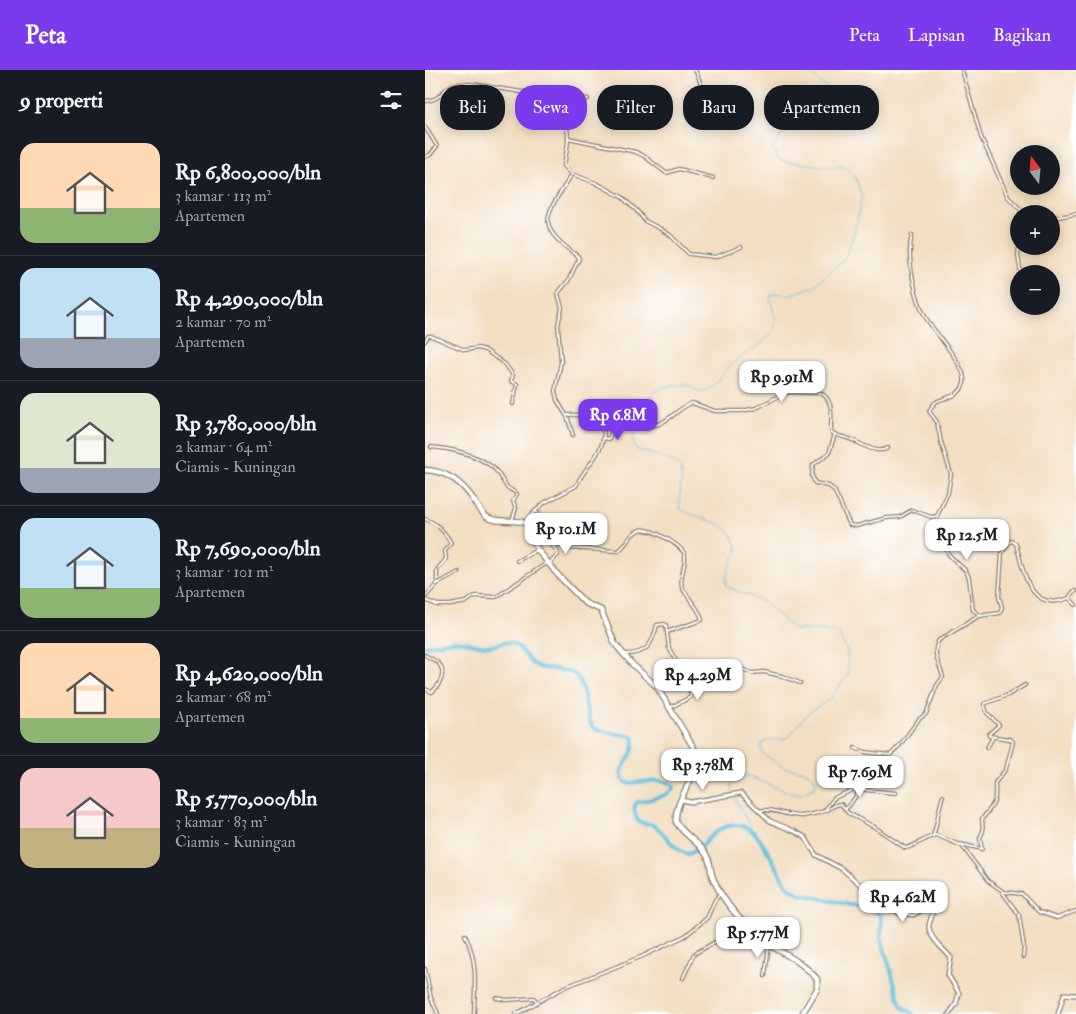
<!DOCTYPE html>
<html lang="id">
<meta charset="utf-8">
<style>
body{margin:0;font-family:"IM FELL Double Pica",serif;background:#242831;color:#f1f3f6;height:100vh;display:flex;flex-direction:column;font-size:19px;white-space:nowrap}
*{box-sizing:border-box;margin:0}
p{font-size:16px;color:#9ea1a6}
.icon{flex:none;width:28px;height:28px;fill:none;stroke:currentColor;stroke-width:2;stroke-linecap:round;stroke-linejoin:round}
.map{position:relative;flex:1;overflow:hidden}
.sheet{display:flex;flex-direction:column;background:#171b24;width:425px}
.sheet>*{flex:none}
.banner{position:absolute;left:15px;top:15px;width:475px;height:45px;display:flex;gap:10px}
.needle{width:32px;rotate:344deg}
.fabs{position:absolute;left:585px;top:75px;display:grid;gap:10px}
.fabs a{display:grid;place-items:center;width:50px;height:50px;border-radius:50%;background:#171b24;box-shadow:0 2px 12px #0003;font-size:25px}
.price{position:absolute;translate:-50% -42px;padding:0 11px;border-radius:10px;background:#fff;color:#222;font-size:16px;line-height:32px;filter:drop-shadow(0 1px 2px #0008)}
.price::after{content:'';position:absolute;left:50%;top:30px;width:15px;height:11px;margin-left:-8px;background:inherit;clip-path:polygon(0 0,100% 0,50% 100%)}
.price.selected{background:#7c3aed;color:#fff}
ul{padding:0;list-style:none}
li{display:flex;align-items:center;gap:15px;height:125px;padding:0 20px}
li+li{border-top:1px solid #363941}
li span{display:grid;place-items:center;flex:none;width:140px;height:100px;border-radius:15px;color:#555}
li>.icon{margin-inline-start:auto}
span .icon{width:60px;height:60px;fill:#fffc;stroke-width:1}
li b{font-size:21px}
h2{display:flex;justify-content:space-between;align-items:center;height:60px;padding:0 20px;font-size:21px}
.pill{padding:0 18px;border-radius:20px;background:#171b24;box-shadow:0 2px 12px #0003;font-size:18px;line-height:45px}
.pill.selected{background:#7c3aed;color:#fff}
header{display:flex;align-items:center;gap:30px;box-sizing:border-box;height:70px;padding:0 25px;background:#7c3aed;color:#fff}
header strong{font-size:24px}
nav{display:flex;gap:28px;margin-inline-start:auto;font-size:18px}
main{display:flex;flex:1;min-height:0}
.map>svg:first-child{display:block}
</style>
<header>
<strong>Peta</strong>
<nav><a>Peta</a><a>Lapisan</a><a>Bagikan</a></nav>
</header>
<main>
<section class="sheet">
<h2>9 properti<svg class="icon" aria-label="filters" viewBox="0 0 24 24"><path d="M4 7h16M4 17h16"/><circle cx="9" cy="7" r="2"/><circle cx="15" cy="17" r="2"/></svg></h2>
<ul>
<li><span style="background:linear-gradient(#ffd9b3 65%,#8fb573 0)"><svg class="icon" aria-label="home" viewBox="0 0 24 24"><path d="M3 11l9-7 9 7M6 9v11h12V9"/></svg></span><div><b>Rp 6,800,000/bln</b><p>3 kamar · 113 m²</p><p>Apartemen</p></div></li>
<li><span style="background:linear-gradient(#bfe0f5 70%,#9aa5b1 0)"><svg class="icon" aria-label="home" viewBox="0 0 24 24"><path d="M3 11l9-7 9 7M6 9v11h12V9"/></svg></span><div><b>Rp 4,290,000/bln</b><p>2 kamar · 70 m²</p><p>Apartemen</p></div></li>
<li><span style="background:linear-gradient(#dfe7d0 75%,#9aa5b1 0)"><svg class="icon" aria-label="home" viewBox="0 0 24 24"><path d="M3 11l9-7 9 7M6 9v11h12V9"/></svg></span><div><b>Rp 3,780,000/bln</b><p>2 kamar · 64 m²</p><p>Ciamis - Kuningan</p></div></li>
<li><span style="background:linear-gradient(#bfe0f5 70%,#8fb573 0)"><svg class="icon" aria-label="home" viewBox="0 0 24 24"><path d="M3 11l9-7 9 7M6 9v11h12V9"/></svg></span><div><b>Rp 7,690,000/bln</b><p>3 kamar · 101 m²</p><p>Apartemen</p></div></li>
<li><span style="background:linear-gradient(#ffd9b3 75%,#8fb573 0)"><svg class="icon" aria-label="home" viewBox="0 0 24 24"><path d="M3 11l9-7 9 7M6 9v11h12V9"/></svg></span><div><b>Rp 4,620,000/bln</b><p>2 kamar · 68 m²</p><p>Apartemen</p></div></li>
<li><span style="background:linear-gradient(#f6c9c9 60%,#c2b280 0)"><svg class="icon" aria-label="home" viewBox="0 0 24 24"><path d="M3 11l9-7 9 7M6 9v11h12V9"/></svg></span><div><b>Rp 5,770,000/bln</b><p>3 kamar · 83 m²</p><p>Ciamis - Kuningan</p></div></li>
</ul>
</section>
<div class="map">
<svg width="651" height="944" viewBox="0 0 651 944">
<rect width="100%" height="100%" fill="#fff"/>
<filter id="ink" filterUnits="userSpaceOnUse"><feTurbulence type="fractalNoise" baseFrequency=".02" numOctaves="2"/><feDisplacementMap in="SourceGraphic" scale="10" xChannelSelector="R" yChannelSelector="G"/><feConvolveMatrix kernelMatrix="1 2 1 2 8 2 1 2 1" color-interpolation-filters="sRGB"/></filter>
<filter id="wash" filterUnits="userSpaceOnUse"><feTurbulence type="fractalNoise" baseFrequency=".0096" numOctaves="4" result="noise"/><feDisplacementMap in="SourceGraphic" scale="20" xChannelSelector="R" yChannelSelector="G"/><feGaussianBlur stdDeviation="1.12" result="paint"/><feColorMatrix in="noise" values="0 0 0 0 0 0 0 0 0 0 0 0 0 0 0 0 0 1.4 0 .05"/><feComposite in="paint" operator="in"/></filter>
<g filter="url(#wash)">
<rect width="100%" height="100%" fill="#f2dec1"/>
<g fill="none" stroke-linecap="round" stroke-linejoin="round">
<path stroke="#5dbddb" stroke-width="1" d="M328,761l-20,-36 -2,-10 5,-7 10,-3 47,19h8l14,-7 1,-5 -4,-7 -8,-4 -21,-4 -21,-14 -1,-6 2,-4 4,-3 16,-1 6,-3 19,-23 22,-14 18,-25 -1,-23 -9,-18 -17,-3h-26l-32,-28 -37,-16c0,-13 4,-24 12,-34 -5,-33 -35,-30 -58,-43 -3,-14 3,-23 1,-35 -3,-19 -33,-18 -46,-26l-3,-10c8,-13 11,-35 22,-45 7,-8 23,-9 33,-8 5,1 9,6 14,6 12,0 23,-21 31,-27 11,-10 40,-23 43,-37 2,-10 -4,-21 -5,-31l6,-3 12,2 25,-8 32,-29 10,-28 7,-34 -7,-19 -8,-10c-14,1 -26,-1 -40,-3 -11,-2 -20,-1 -30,-6l-4,-11c6,-8 11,-19 22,-22 20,-6 51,17 51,-21l-35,-30 -2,-4"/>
<path stroke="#5dbddb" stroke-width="4" d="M0,576c10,-2 20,-4 30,-5 13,0 24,7 38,5 8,-2 13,-6 22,-1 10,5 12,19 24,22 11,3 29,1 37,9 11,12 9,46 18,52 8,5 28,6 38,8l2,4c0,3 0,8 -2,12 -4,10 -18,22 -5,31 13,0 40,-7 47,4 -6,12 -26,11 -38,16l-2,6 3,11c5,5 12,2 18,6 12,9 19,25 33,28 12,-3 20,-17 31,-24 9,-6 23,-7 33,1 9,6 28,42 34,53l7,6 7,4 74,16 6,4 2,9 -1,14 20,69 12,8"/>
</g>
</g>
<g filter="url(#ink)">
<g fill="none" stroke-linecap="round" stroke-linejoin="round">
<g stroke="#877d6e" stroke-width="4.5">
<g id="minor">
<path d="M270,0c6,10 6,21 12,30"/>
<path d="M537,0l19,67 27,60 17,17"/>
<path d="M0,31c19,-1 15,-14 32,-17 15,-2 32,3 46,5 32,4 65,10 65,50 0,9 -3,18 -4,27l8,8 24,9 26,14 16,15 7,9 14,7 11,7 19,19 27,3 25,-10"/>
<path d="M127,33c8,-9 25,-5 36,-4"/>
<path d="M0,57l12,19 -7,9 -5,2"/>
<path d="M143,68l68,14 8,4 22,17 13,-4 34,9"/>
<path d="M626,148l25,-4"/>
<path d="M594,176l-1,10 3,18"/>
<path d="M0,271l3,-5h3l34,14 13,-2 7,2 20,14 8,11 -2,6 6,3 -4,20"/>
<path d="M142,346l6,19"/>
<path d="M410,364l-6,19 -16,12 -1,11 3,7 14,3 5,4 16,35 7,1 29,-8 14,-1 12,-7 19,7 6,-1 11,-23 3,-19 -10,-32 -4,-20 -8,-11c2,-3 4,-7 7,-9 10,-6 23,-3 28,-19 4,-15 -30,-51 -38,-65 -11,-19 -20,-62 -14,-83"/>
<path d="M178,368l6,1c1,-3 2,-7 4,-10 11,-18 28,1 43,-4 14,-4 22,-17 36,-22l23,8h27l14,-3 31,-16 34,1c17,10 7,35 11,40 3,2 11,4 15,5 10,3 20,11 30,12 4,1 7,0 11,-2"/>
<path d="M6,377c21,2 42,6 60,19 8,5 10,14 16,21 3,3 7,4 10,7l-4,7 3,7 -4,13"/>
<path d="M110,441c9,5 6,14 11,22 3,7 14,13 21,15l51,3c9,-5 11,-18 22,-21 10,-3 44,16 45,26 1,10 -6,21 -3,31 5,11 18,21 20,33l-35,12"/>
<path d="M512,446l-1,12 13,27 17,16 3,7 4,32 8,6"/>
<path d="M0,449c13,5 19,12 26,24l-6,8 1,8 -9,11v14"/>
<path d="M100,453l5,-7 14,-13 32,-17c9,-21 35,-38 26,-64 -9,-6 -26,-8 -36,-7l-9,-15 -2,-9 6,-29 -3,-37 4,-17 -4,-15 10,-12 11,-22 -1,-3c-47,-32 -30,-42 -6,-82"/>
<path d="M92,491l20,-11"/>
<path d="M124,494l9,-9 -1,-4 -7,-8"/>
<path d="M651,521l-3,1 -4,6 7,7"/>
<path d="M0,527l12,-13 22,-12"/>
<path d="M0,530l12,5h13l16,-3 9,-6 21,1 51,-34"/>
<path d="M200,584c22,0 27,-9 32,-29l7,-1 2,1 3,23 6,11 3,16h9l20,-9h11l21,2 13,5 12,-1 18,4 18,7"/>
<path d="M0,585c4,3 11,5 14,9 8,9 0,22 -7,28l-7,-3"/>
<path d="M246,637l20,-10 -4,-22"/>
<path d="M430,678l10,4 25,3 10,-10 19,-26 7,-5 11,-29 6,-8c-3,-12 -12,-25 -4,-37l40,-24 21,-3 2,-6 -3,-10 3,-44 7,-11 3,-1 4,3c8,28 13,70 53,54"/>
<path d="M562,678l6,-11"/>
<path d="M420,739l4,-3 11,-16"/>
<path d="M400,740l9,-12 21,-9 41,4"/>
<path d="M334,741c12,-4 27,5 42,5 5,0 22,-4 26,-6 6,-3 8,-6 14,-6l7,9 28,15 29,20c7,0 22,-11 31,-13l26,11 26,35 16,11 18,2 17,18 18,6 19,-7"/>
<path d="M508,766c5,-14 5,-27 10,-40"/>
<path d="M535,774l22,5 -2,-11 3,-7 -1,-12c13,-16 14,-16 13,-36l11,-14 7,-27 -3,-3 -21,-3v-2l10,-9 -12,-12 -3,-9 24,-9 17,-10"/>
<path d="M578,823l16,22 5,32 -1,10"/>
<path d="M40,865c13,25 10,52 9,79"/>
<path d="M0,899l6,29 7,16"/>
<path d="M340,906l4,-31"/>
<path d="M258,908l11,-24 28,-16 18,-18"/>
<path d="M71,928l11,2 27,-2 3,4"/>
<path d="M91,944l49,-27 78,-31 42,-20 22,-18 8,-18 5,-6"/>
</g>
</g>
<g stroke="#877d6e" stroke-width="5.5">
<g id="secondary">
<path d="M256,730l10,2 50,-9 29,28 24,10 11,6 11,18 26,14 21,18 23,1 8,10 2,13 3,2 14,2 14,-8 5,2c2,8 -4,12 -3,19 2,12 15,21 22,30l-3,17 11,18 -3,11 -7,10"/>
<path d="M633,944l6,-20 12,1"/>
</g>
</g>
<g stroke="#877d6e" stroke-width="7">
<path id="trunk" d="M0,400c23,1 38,13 50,32 4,5 7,12 12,15 11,7 26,1 38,6l4,6 8,20 21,26 27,28 16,7 14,34 17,20 25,23 38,63c9,22 -22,48 -19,72 8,14 24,20 31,34 4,7 3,15 6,22 8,20 26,41 42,56 20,18 44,23 62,45v10l-15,25"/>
</g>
<use href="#minor" stroke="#fff" stroke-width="2"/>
<use href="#secondary" stroke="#fff" stroke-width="3"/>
<use href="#trunk" stroke="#fff" stroke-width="4.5"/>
</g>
</g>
</svg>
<div class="fabs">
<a><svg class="needle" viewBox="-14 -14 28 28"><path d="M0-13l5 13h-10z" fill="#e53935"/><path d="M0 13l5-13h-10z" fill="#9ea1a6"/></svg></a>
<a>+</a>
<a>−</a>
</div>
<b class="price" style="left:357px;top:333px">Rp 9.91M</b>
<b class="price selected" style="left:193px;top:371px">Rp 6.8M</b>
<b class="price" style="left:141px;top:485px">Rp 10.1M</b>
<b class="price" style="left:542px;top:491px">Rp 12.5M</b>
<b class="price" style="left:273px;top:631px">Rp 4.29M</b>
<b class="price" style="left:278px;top:721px">Rp 3.78M</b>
<b class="price" style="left:435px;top:728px">Rp 7.69M</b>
<b class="price" style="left:478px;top:853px">Rp 4.62M</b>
<b class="price" style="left:333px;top:889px">Rp 5.77M</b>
<div class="banner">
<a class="pill">Beli</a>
<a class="pill selected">Sewa</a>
<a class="pill">Filter</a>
<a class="pill">Baru</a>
<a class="pill">Apartemen</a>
</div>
</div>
</main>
